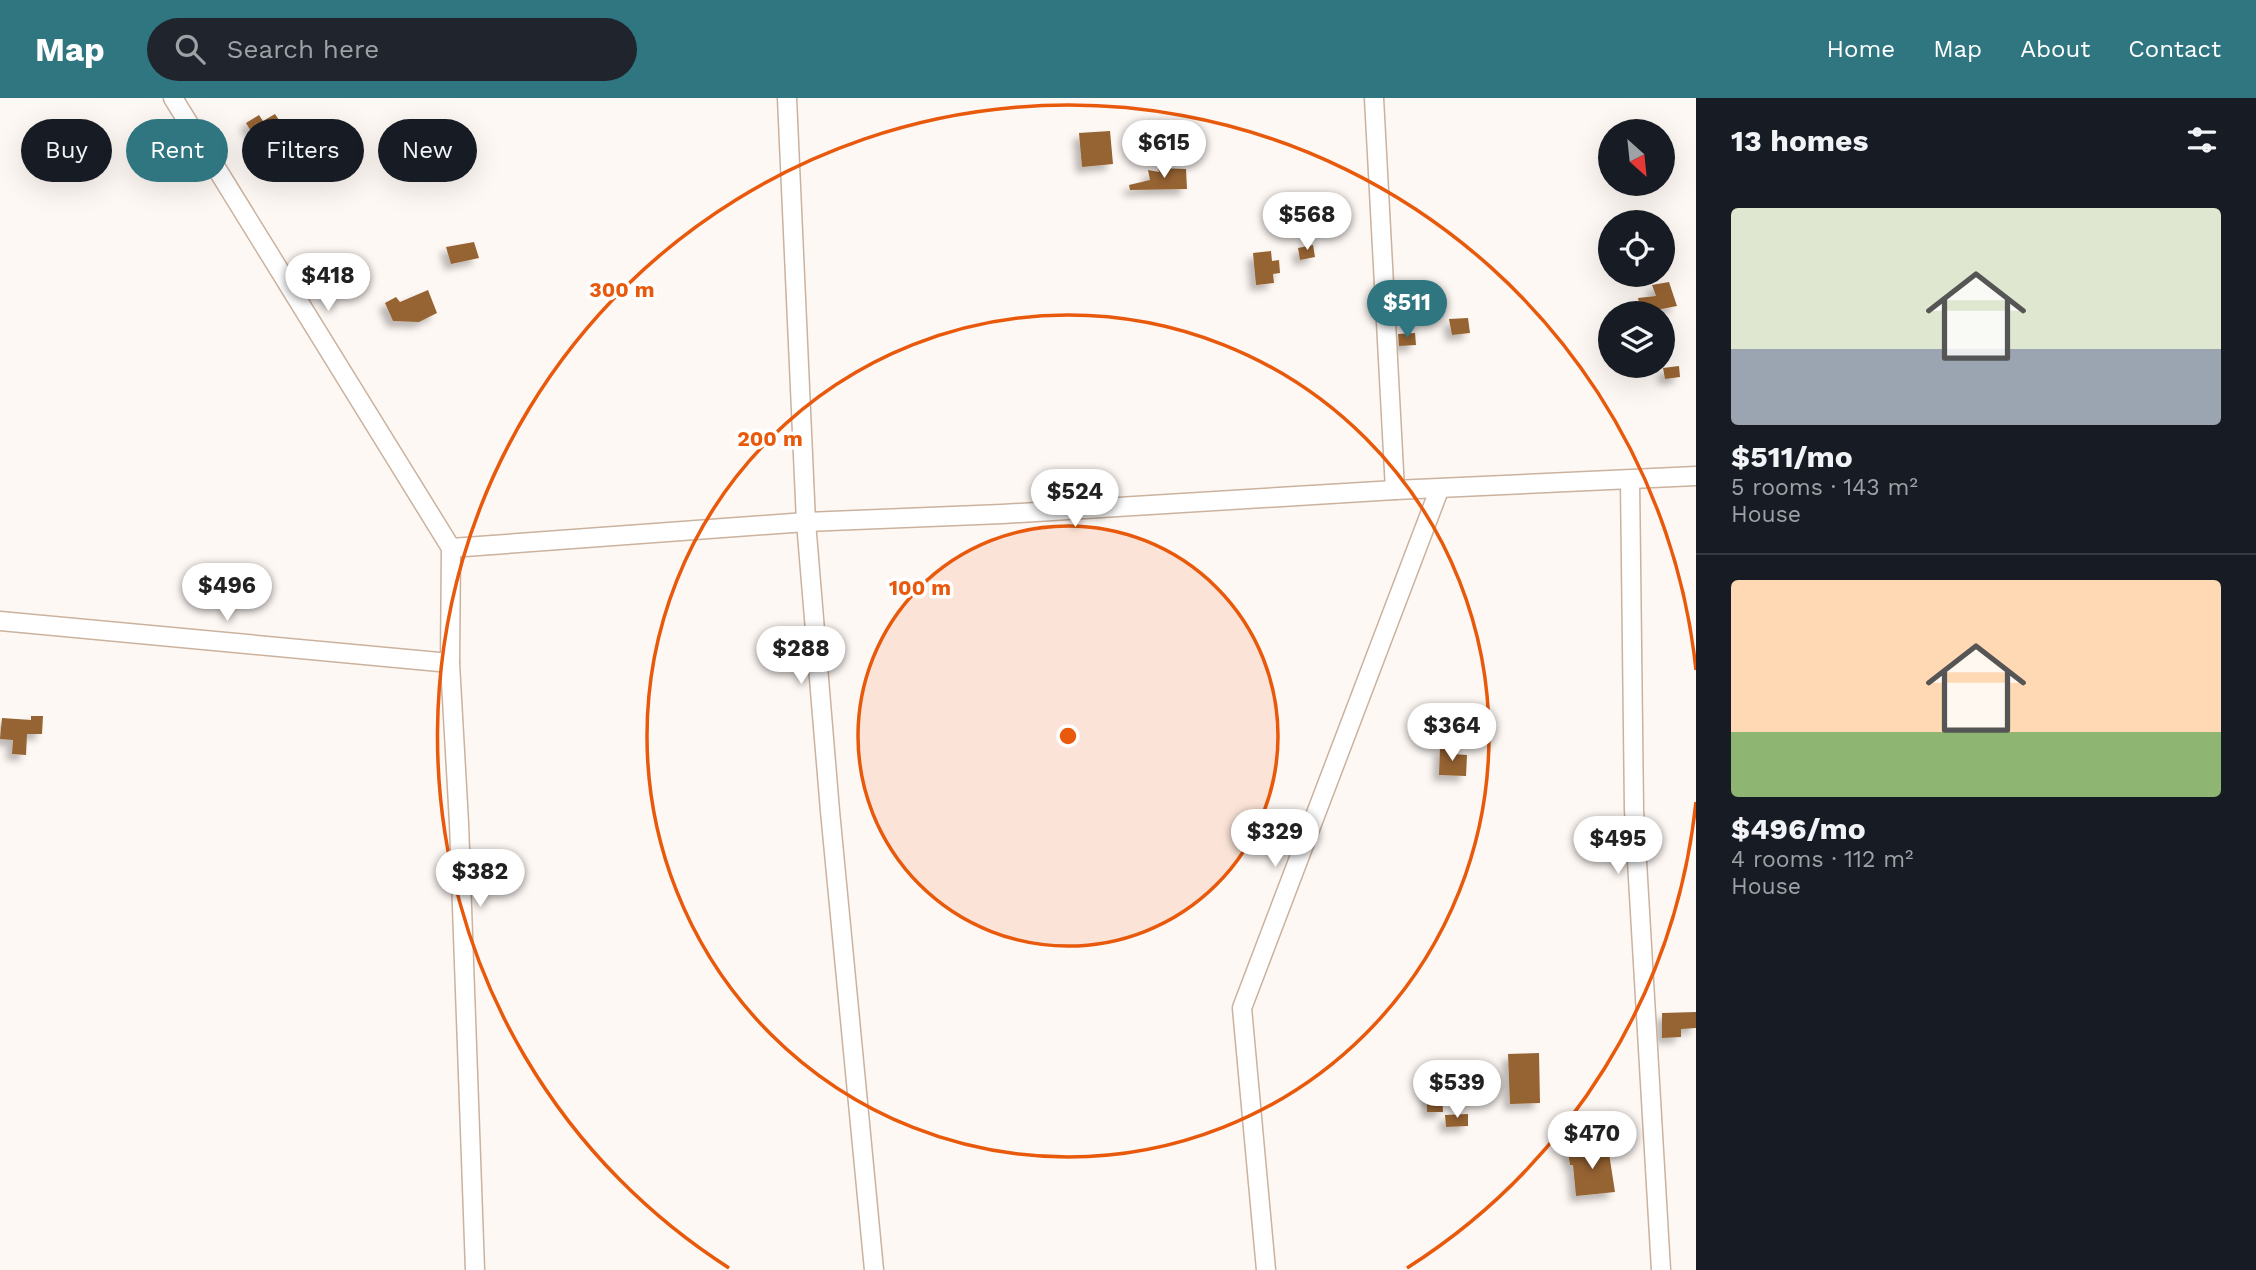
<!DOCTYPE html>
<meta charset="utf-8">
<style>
body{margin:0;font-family:"Work Sans",sans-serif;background:#20242c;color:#f1f3f6;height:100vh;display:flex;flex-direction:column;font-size:26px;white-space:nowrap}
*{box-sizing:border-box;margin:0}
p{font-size:23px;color:#9ea1a6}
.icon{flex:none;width:38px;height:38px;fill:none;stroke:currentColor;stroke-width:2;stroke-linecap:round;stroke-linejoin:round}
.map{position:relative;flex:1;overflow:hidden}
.details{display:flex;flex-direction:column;background:#171b24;width:560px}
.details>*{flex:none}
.banner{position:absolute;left:21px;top:21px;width:665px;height:63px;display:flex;gap:14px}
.needle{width:46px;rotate:153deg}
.buttons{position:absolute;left:1598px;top:21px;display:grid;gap:14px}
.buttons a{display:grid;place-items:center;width:77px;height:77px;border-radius:50%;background:#171b24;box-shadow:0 7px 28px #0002;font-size:35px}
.price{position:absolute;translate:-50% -60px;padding:0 16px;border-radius:24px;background:#fff;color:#222;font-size:23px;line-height:46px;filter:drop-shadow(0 2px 4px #0008)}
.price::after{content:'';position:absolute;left:50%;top:42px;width:21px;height:16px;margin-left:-10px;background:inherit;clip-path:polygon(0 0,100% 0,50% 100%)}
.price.selected{background:#2f7681;color:#fff}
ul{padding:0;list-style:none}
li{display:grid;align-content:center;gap:14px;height:371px;padding:0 35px}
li+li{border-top:2px solid #363941}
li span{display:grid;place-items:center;height:217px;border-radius:7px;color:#555}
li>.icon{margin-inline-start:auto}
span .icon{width:126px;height:126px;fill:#fffc;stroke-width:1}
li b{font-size:30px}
h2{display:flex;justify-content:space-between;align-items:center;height:84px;padding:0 35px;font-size:30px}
.chip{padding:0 24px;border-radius:32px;background:#171b24;box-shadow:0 7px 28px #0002;font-size:24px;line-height:63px}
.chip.selected{background:#2f7681;color:#fff}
header{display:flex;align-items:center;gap:42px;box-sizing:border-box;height:98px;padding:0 35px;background:#2f7681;color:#fff}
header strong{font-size:33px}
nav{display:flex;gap:38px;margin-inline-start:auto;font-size:24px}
.search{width:490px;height:63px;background:#20242c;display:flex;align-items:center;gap:18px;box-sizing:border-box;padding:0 24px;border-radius:38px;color:#9ea1a6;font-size:26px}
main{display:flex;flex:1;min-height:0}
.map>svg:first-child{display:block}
</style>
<header>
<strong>Map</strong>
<div class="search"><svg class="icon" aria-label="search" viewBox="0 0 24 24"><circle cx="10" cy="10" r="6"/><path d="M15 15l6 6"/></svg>Search here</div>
<nav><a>Home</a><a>Map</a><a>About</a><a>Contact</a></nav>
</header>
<main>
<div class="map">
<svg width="1696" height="1172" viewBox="0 0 1696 1172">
<defs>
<filter id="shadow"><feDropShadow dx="-6" dy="6" stdDeviation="3.5" flood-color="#0004"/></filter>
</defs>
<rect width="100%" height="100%" fill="#fef8f4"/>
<g fill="#966332" filter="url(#shadow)">
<path d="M275,16l10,15 -26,16 -13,-22 13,-8 4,6z"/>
<path d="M1110,33l3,33 -31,3 -3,-34z"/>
<path d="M1158,70l28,1 1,20 -57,1 -1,-5 21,-5 -2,-10 11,2z"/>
<path d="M474,144l5,16 -28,6 -5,-17z"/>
<path d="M1313,147l2,12 -15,3 -2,-12z"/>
<path d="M1271,153l1,10 7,-1 1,13 -7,1 1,9 -18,2 -3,-32z"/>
<path d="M1669,184l8,24 -36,7 -3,-15 18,-2 -4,-11z"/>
<path d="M428,192l9,23 -18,9 -26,-1 -8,-18 11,-6 4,5z"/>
<path d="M1468,220l2,15 -18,2 -3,-16z"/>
<path d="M1415,235l1,12 -17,1 -1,-12z"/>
<path d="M1679,268l1,11 -15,2 -2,-11z"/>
<path d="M31,618h12l-1,18h-15l-1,21 -14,-1 1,-14 -13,-1 2,-21 29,2z"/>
<path d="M1440,649l13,1v6l14,1 -1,21 -27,-1z"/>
<path d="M1696,914v16l-15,1v8l-19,1v-25z"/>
<path d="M1539,955l1,50 -30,1 -2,-50z"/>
<path d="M1427,995h15l1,19h-16z"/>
<path d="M1468,1016v12l-22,1 -1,-12z"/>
<path d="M1608,1049l7,45 -39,4 -3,-31h-3l-2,-14z"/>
</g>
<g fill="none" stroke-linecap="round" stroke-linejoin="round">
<g stroke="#cab29e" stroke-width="21">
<g id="minor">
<path d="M173,0l278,450 -1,115 9,160 16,447"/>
<path d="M787,0l19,424 24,289 44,459"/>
<path d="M1374,0l21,392"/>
<path d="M1630,382l4,330 27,460"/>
<path d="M451,450l355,-26 196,-8 393,-24 301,-14"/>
<path d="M0,523l450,42"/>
<path d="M1266,1172l-24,-262 197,-518"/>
</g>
</g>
<use href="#minor" stroke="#fff" stroke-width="18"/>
</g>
<circle cx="1068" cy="638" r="210" fill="#e8590c" fill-opacity=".12"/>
<g fill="none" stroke="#e8590c" stroke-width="3.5">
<circle cx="1068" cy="638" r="210"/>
<circle cx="1068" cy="638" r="421"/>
<path d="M1696 704A631 631 0 0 1 1407 1170M729 1170A631 631 0 1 1 1696 572"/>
</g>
<circle cx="1068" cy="638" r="10" fill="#e8590c" stroke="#fff" stroke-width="3.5"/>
<g font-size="21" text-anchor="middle" font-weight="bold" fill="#e8590c" stroke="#fff" stroke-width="7" stroke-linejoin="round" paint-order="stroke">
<text x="622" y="199">300 m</text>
<text x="770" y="348">200 m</text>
<text x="920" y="497">100 m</text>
</g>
</svg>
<div class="buttons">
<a><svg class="needle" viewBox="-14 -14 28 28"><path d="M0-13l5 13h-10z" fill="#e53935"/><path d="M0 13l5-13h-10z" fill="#9ea1a6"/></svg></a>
<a><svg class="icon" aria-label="locate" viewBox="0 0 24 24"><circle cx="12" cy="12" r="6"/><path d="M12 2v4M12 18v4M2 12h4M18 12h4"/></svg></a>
<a><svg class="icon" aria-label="layers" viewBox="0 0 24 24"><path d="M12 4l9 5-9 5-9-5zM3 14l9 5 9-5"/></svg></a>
</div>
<b class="price" style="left:1164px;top:82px">$615</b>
<b class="price" style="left:1307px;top:154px">$568</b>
<b class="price" style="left:328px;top:215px">$418</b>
<b class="price selected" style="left:1407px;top:242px">$511</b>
<b class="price" style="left:1075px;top:431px">$524</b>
<b class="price" style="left:227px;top:525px">$496</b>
<b class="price" style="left:801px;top:588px">$288</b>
<b class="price" style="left:1452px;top:665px">$364</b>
<b class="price" style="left:1275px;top:771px">$329</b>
<b class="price" style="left:1618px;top:778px">$495</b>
<b class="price" style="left:480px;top:811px">$382</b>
<b class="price" style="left:1457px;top:1022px">$539</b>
<b class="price" style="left:1592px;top:1073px">$470</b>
<div class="banner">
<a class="chip">Buy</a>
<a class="chip selected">Rent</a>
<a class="chip">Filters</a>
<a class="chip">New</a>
</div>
</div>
<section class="details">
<h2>13 homes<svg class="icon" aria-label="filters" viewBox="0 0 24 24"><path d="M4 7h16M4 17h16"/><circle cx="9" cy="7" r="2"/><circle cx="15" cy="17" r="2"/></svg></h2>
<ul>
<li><span style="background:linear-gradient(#dfe7d0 65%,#9aa5b1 0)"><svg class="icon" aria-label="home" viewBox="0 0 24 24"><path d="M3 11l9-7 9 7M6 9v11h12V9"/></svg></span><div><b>$511/mo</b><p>5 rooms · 143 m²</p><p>House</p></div></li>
<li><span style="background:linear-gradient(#ffd9b3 70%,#8fb573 0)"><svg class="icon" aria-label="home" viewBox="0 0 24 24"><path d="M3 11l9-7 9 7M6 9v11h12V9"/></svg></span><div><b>$496/mo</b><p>4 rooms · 112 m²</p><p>House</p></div></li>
</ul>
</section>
</main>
